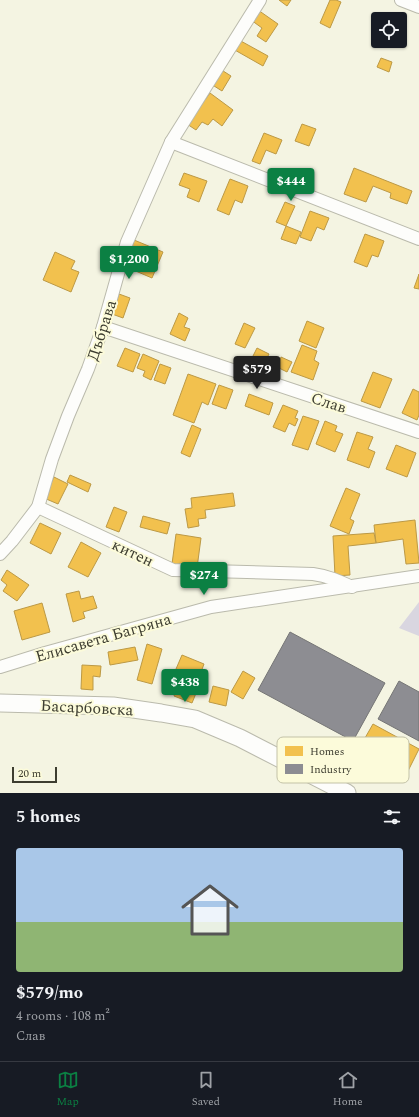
<!DOCTYPE html>
<meta charset="utf-8">
<style>
body{margin:0;font-family:Spectral,serif;background:#242831;color:#f1f3f6;height:100vh;display:flex;flex-direction:column;font-size:15px;white-space:nowrap}
*{box-sizing:border-box;margin:0}
p{font-size:13px;color:#9ea1a6}
.icon{flex:none;width:22px;height:22px;fill:none;stroke:currentColor;stroke-width:2;stroke-linecap:round;stroke-linejoin:round}
.map{position:relative;height:793px;overflow:hidden}
.side{display:flex;flex-direction:column;background:#171b24;flex:1}
.side>*{flex:none}
.fabs{position:absolute;left:371px;top:12px;display:grid;gap:8px}
.fabs a{display:grid;place-items:center;width:36px;height:36px;border-radius:4px;background:#171b24;box-shadow:0 1px 3px #0004;font-size:20px}
.scale{position:absolute;left:12px;bottom:10px;width:45px;box-sizing:border-box;padding-left:4px;border:2px solid #3d3d30;border-top:0;font-size:11px;line-height:14px;white-space:nowrap;color:#3d3d30;-webkit-text-stroke:3px #fcfbda;paint-order:stroke}
.price{position:absolute;translate:-50% -34px;padding:0 9px;border-radius:4px;background:#0b8043;color:#fff;font-size:13px;line-height:26px;filter:drop-shadow(0 1px 2px #0008)}
.price::after{content:'';position:absolute;left:50%;top:24px;width:12px;height:9px;margin-left:-6px;background:inherit;clip-path:polygon(0 0,100% 0,50% 100%)}
.price.on{background:#222;color:#fff}
ul{padding:0;list-style:none}
li{display:grid;align-content:center;gap:8px;height:212px;padding:0 16px}
li span{display:grid;place-items:center;height:124px;border-radius:4px;color:#555}
li>.icon{margin-inline-start:auto}
span .icon{width:72px;height:72px;fill:#fffc;stroke-width:1}
li b{font-size:17px}
h2{display:flex;justify-content:space-between;align-items:center;height:48px;padding:0 16px;font-size:17px}
.tabs{display:flex;justify-content:space-around;align-items:center;height:56px;border-top:1px solid #363941;background:#171b24;font-size:11px;color:#9ea1a6}
.tabs a{display:grid;justify-items:center;gap:2px}
.tabs .on{color:#0b8043}
.map>svg:first-child{display:block}
</style>
<div class="map">
<svg width="419" height="793" viewBox="0 0 419 793">
<rect width="100%" height="100%" fill="#f4f4e2"/>
<path fill="#d9d6e0" d="M419,602v34l-20,-8z"/>
<g fill="#f2c14e" stroke="#bc9945">
<path d="M279,0h12l-4,6z"/>
<path d="M330,0h6l5,2 -11,26 -10,-5z"/>
<path d="M258,10l20,14 -12,18 -9,-6 5,-8 -11,-8z"/>
<path d="M239,40l29,16 -5,10 -30,-17z"/>
<path d="M381,58l11,4 -3,10 -12,-5z"/>
<path d="M220,69l11,7 -9,15 -11,-7z"/>
<path d="M210,93l23,17 -11,16 -9,-7 -5,6 -6,-3 -6,8 -9,-6z"/>
<path d="M302,124l14,5 -7,17 -14,-5z"/>
<path d="M264,133l18,7 -6,14 -10,-4 -6,14 -8,-3z"/>
<path d="M354,168l58,23 -5,13 -17,-6 1,-5 -18,-7 -7,16 -22,-8z"/>
<path d="M184,173l23,8 -8,21 -12,-5 3,-8 -11,-4z"/>
<path d="M230,179l18,7 -6,17 -7,-3 -6,15 -12,-5z"/>
<path d="M285,202l10,4 -9,20 -10,-4z"/>
<path d="M310,211l19,7 -5,12 -7,-3 -6,14 -11,-4z"/>
<path d="M286,226l15,6 -5,12 -15,-5z"/>
<path d="M365,234l19,7 -6,16 -6,-2 -5,12 -13,-5z"/>
<path d="M134,240l29,12 -11,26 -28,-12z"/>
<path d="M55,252l20,9 -4,8 8,3 -8,20 -28,-12z"/>
<path d="M419,274v15l-5,-1z"/>
<path d="M119,294l11,4 -7,20 -11,-4z"/>
<path d="M179,313l9,5 -4,9 6,2 -5,12 -15,-7z"/>
<path d="M307,321l17,7 -8,20 -17,-7z"/>
<path d="M244,323l11,5 -10,20 -10,-4z"/>
<path d="M302,345l15,6 -3,9 5,3 -6,17 -22,-8z"/>
<path d="M125,348l15,6 -7,18 -16,-6z"/>
<path d="M257,348l12,6 -6,12 -12,-6z"/>
<path d="M143,354l16,7 -8,19 -8,-4 2,-5 -8,-3z"/>
<path d="M281,357l11,5 -5,10 -10,-5z"/>
<path d="M160,364l11,4 -6,16 -11,-4z"/>
<path d="M373,372l19,7 -12,29 -19,-7z"/>
<path d="M188,374l28,10 -8,21 -6,-3 -8,21 -21,-8z"/>
<path d="M219,385l14,5 -7,19 -14,-5z"/>
<path d="M413,389l6,3v23l-2,5 -15,-7z"/>
<path d="M249,394l24,9 -4,12 -24,-9z"/>
<path d="M283,405l15,6 -3,7 3,1 -3,7 -6,-3 -4,9 -12,-5z"/>
<path d="M303,416l16,5 -11,29 -16,-5z"/>
<path d="M325,421l12,5 -2,5 8,3 -8,18 -19,-8z"/>
<path d="M192,425l9,4 -11,28 -9,-4z"/>
<path d="M357,432l16,5 -5,12 7,3 -6,16 -22,-8z"/>
<path d="M396,445l20,8 -9,24 -21,-8z"/>
<path d="M70,475l21,9 -3,8 -21,-10z"/>
<path d="M54,477l14,7 -10,20 -14,-6z"/>
<path d="M346,488l14,6 -10,25 4,2 -5,13 -19,-8z"/>
<path d="M233,493l2,13 -30,4 1,8 -8,1 1,7 -11,2 -3,-19 7,-1 -1,-10z"/>
<path d="M114,507l13,5 -8,20 -13,-5z"/>
<path d="M143,516l27,7 -3,11 -27,-7z"/>
<path d="M415,520l4,43 -13,1 -3,-25 -27,4 -2,-18z"/>
<path d="M40,523l21,10 -10,21 -21,-11z"/>
<path d="M374,533l2,10 -28,3 2,29 -15,1 -2,-40z"/>
<path d="M176,534l25,4 -4,30 -25,-4z"/>
<path d="M81,542l20,11 -13,24 -20,-10z"/>
<path d="M7,570l22,15 -12,16 -14,-10 4,-6 -6,-5z"/>
<path d="M79,591l2,8 12,-3 4,12 -14,4 2,6 -12,4 -7,-28z"/>
<path d="M42,603l8,29 -28,8 -8,-29z"/>
<path d="M147,644l15,5 -10,35 -15,-4z"/>
<path d="M135,647l3,13 -28,5 -2,-13z"/>
<path d="M182,655l22,9 -6,16 3,1 -9,22 -18,-7 1,-3 -8,-3z"/>
<path d="M82,665l19,1 -1,11 -7,-1v14l-12,-1z"/>
<path d="M243,671l12,7 -12,21 -12,-7z"/>
<path d="M213,686l16,4 -3,16 -17,-4z"/>
<path d="M373,724l46,25 -11,22 -47,-26z"/>
</g>
<g fill="#8d8d92" stroke="#757575">
<path d="M290,632l95,51 -32,58 -95,-51z"/>
<path d="M399,681l20,11v49l-41,-22z"/>
</g>
<g fill="none" stroke-linecap="round" stroke-linejoin="round">
<g stroke="#babaac" stroke-width="14">
<g id="street">
<path d="M401,0l18,7"/>
<path d="M171,142l248,97"/>
<path d="M103,327l316,105"/>
<path d="M38,507l135,63 140,4c15,2 26,7 39,13"/>
<path d="M0,554l12,-13 26,-34 14,-48 16,-43 20,-47 15,-42 24,-85 44,-100 89,-142"/>
<path d="M0,667l45,-14 166,-46 208,-31"/>
</g>
</g>
<g stroke="#babaac" stroke-width="19">
<path id="secondary" d="M0,703l113,3 48,7 34,6 45,19 107,55"/>
</g>
<use href="#street" stroke="#fdfdfb" stroke-width="12"/>
<use href="#secondary" stroke="#fdfdfb" stroke-width="17"/>
</g>
<g text-anchor="middle" stroke-width="4" stroke-linejoin="round" paint-order="stroke">
<g font-size="16" fill="#3d3d30" stroke="#fcfbda">
<text transform="translate(101 330) rotate(-72)" y="6">Дъбрава</text>
<text transform="translate(329 402) rotate(18)" y="6">Слав</text>
<text transform="translate(133 552) rotate(25)" y="6">китен</text>
<text transform="translate(103 637) rotate(-16)" y="6">Елисавета Багряна</text>
<text transform="translate(87 707) rotate(3)" y="6">Басарбовска</text>
</g>
</g>
<rect x="277" y="737" width="132" height="46" rx="6" fill="#fcfbda" stroke="#c3c2a7" stroke-width="1"/>
<rect x="285" y="746" width="18" height="10" fill="#f2c14e"/>
<rect x="285" y="764" width="18" height="10" fill="#8d8d92"/>
<g font-size="11" fill="#3d3d30">
<text x="310" y="755">Homes</text>
<text x="310" y="773">Industry</text>
</g>
</svg>
<div class="fabs">
<a><svg class="icon" aria-label="locate" viewBox="0 0 24 24"><circle cx="12" cy="12" r="6"/><path d="M12 2v4M12 18v4M2 12h4M18 12h4"/></svg></a>
</div>
<div class="scale">20 m</div>
<b class="price" style="left:291px;top:202px">$444</b>
<b class="price" style="left:129px;top:280px">$1,200</b>
<b class="price on" style="left:257px;top:390px">$579</b>
<b class="price" style="left:204px;top:596px">$274</b>
<b class="price" style="left:185px;top:703px">$438</b>
</div>
<section class="side">
<h2>5 homes<svg class="icon" aria-label="filters" viewBox="0 0 24 24"><path d="M4 7h16M4 17h16"/><circle cx="9" cy="7" r="2"/><circle cx="15" cy="17" r="2"/></svg></h2>
<ul>
<li><span style="background:linear-gradient(#a9c7e8 60%,#8fb573 0)"><svg class="icon" aria-label="home" viewBox="0 0 24 24"><path d="M3 11l9-7 9 7M6 9v11h12V9"/></svg></span><div><b>$579/mo</b><p>4 rooms · 108 m²</p><p>Слав</p></div></li>
</ul>
</section>
<nav class="tabs">
<a class="on"><svg class="icon" aria-label="map" viewBox="0 0 24 24"><path d="M3 6l6-2 6 2 6-2v14l-6 2-6-2-6 2zM9 4v14M15 6v14"/></svg>Map</a>
<a><svg class="icon" aria-label="saved" viewBox="0 0 24 24"><path d="M7 4h10v16l-5-4-5 4z"/></svg>Saved</a>
<a><svg class="icon" aria-label="home" viewBox="0 0 24 24"><path d="M3 11l9-7 9 7M6 9v11h12V9"/></svg>Home</a>
</nav>
